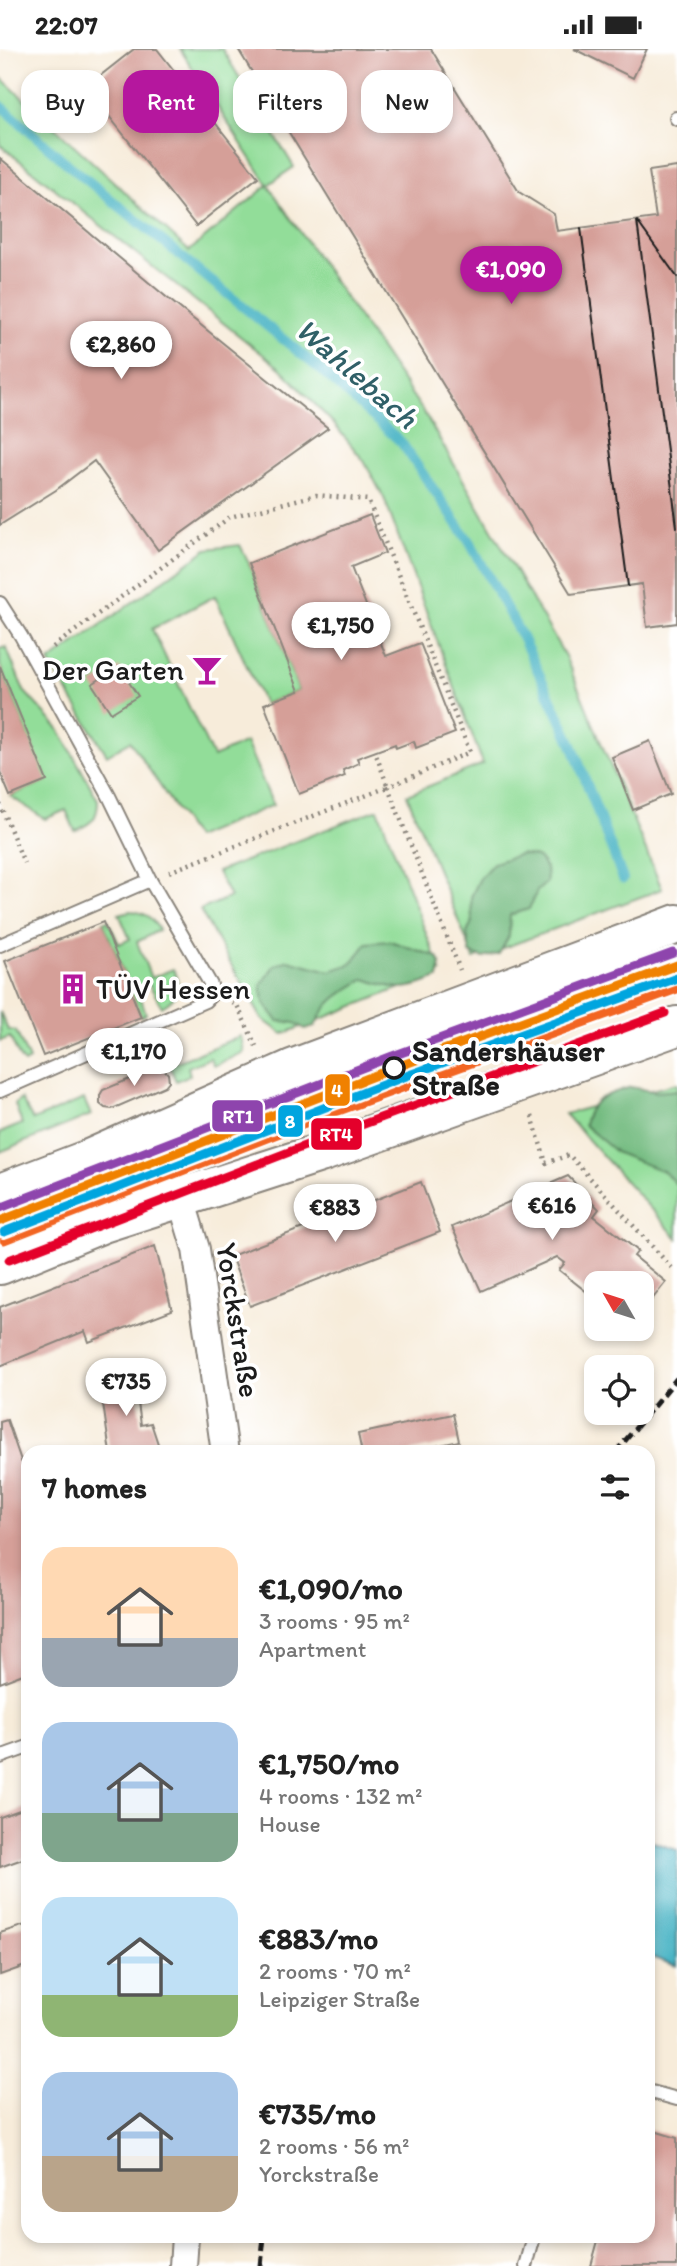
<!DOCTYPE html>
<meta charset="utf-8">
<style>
body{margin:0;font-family:Itim,sans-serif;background:#f2f2f2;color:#222;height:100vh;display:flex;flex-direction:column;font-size:26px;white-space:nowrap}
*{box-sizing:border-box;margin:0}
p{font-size:23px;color:#767676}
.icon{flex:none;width:38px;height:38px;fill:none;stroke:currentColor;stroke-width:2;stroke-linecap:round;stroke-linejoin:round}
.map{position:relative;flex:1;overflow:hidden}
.drawer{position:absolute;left:21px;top:1396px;width:634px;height:798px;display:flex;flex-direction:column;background:#fff;border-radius:21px;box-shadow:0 4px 10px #0003}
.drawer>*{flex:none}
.top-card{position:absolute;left:21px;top:21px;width:635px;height:63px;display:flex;gap:14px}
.needle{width:46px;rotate:309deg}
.tools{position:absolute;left:584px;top:1222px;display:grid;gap:14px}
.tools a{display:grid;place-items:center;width:70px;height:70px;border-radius:14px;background:#fff;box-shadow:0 4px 10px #0003;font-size:35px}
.price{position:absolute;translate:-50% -60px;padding:0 16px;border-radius:24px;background:#fff;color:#222;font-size:23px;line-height:46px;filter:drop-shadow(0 2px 4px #0008)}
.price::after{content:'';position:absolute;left:50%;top:42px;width:21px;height:16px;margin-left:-10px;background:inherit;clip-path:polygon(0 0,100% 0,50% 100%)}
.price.on{background:#b5179e;color:#fff}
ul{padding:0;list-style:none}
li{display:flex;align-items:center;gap:21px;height:175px;padding:0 21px}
li span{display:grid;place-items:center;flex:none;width:196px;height:140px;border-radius:21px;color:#555}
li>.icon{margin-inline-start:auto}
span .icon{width:84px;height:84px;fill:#fffc;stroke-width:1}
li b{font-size:30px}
h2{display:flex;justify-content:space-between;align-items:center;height:84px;padding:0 21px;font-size:30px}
.chip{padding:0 24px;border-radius:21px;background:#fff;box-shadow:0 4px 10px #0003;font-size:24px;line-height:63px}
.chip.on{background:#b5179e;color:#fff}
.status{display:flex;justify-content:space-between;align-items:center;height:49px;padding:0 35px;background:#fff;direction:ltr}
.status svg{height:19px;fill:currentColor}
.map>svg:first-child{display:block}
</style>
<div class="status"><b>22:07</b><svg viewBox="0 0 49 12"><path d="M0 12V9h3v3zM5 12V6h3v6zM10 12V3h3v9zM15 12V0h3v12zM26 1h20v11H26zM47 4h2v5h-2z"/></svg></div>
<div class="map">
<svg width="677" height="2217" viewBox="0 0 677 2217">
<rect width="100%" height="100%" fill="#fff"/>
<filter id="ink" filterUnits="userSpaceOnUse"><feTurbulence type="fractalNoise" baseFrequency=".0143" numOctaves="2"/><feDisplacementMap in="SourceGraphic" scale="14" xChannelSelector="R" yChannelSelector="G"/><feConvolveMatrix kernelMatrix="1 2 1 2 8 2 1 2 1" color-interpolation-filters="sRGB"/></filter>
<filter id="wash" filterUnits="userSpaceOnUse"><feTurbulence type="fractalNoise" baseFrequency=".00686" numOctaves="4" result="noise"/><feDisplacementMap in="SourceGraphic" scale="28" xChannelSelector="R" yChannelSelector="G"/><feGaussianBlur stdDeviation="1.57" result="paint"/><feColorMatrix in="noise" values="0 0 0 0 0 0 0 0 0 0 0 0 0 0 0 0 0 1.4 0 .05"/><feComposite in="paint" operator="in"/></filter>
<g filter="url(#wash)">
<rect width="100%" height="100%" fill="#f7ecda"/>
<g fill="#92dd99" stroke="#577c5a" stroke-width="2">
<path d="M180,0h42l72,118 -26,18 157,229 140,242 97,233 -188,70 -67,-164 76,-31 -99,-266 -20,-37 -30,-37 -53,-55 -281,-224v-68l189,174 79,-66z"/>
<path d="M240,496l9,18 50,128 -35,13 -49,-108 -63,33 61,128 33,-15 27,63 -78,33 -65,-97 -23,14 -58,-93 158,-113z"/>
<path d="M6,598l18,44 35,38 39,71c0,19 -6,23 -23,31l-9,-21 -21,9 -35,-23 36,-15 -46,-115v-17z"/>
<path d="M378,760l63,163 -158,62 -21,-15 -62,-109 30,-13 -13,-25z"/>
<path d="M130,862c15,1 22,6 29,19l-22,12 14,36 22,-9c9,16 5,29 -11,38l-13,-23 -11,5 8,25 -5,3 -38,-95 5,-2 11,24 11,-5 -11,-25z"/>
<path d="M0,963l8,18 8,1 13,29 -5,3 -3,-3 -11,-23 -10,4z"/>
<path d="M241,987l3,16 -30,14 -4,-8 -22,9 2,8 -14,6 -7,-16z"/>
<path d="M677,1034v155l-112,-124z"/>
<path d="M21,1050l12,21 51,-21 7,16 -91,37v-19l22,-9 -7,-20z"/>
</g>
<g fill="#75bc81" stroke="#486c4e" stroke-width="2">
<path d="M521,805l16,3 9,11 1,14 -10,9 -8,18 -19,6 -1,21 -10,18 -16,4 -13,-5 -3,-20 5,-11 -1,-25 9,-19 13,-15z"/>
<path d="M390,892l48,16 3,7 -3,14c-33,13 -39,13 -73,1 -25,15 -37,20 -50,47l-10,3 -10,-6 -17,-2 -14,-18 -3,-18 13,-19 14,-6 42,11 21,-7 16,-21z"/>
<path d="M631,1038l26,5 20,-2v95l-14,-14 -46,-18 -33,-28c6,-28 22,-30 47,-38z"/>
</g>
<path fill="#48b4c5" stroke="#326870" stroke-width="2" d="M648,1791l29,10v116l-29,-10z"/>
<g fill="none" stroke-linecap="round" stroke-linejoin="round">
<path stroke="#48b4c5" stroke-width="10" d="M0,56l71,62 250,203 80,72 68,99 53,96 49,105 52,137"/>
</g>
<g id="blocks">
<g fill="#d59f98">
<path d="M134,0h23l101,128 -62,49 -110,-139z"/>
<path d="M238,0h193l88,143 35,22 3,17 99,-13 -7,-47 28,-4v456l-30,4 -5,-43 -71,10z"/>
<path d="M574,0h73l-14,29z"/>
<path d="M0,109l171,143 157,127 -170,122 -64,-89 -38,29 -56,35z"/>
<path d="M370,466l15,38 -34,14 35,89 34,-13 35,90 -39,15 -2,-7 -18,7 -1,-4 -38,14 2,5 -16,7 2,6 -46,18 -35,-90 35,-13 -50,-128z"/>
<path d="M0,617l47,115 -37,15 -10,-24z"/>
<path d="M119,618l19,29 -27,17 -19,-29z"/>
<path d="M650,692l21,53 -38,16 -21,-53z"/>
<path d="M103,873l38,95 -98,39 -38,-95z"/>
<path d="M157,1019l7,1 4,5 1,7 -4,5 -53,23 -7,-1 -5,-4v-9l3,-5z"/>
<path d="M568,1127l31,33 -5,7 44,35 -4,5 32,26 -24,30v-29h-45v17l-38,-30 6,-7 -8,-6 -76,34 -29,-64z"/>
<path d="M421,1133l19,50 -190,74 -19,-50z"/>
<path d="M155,1197l17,64 -83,32 -4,-11 -85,35v-59z"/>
<path d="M134,1324l7,52 10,-2 10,30h-51l-10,-71z"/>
<path d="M453,1365l6,27 -54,12h-43l-4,-19z"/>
<path d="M7,1371l21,61v191l-28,11v-261z"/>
<path d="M28,1758v50l-28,10v-50z"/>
<path d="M28,1875v41l-28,10v-42z"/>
<path d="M648,2080l29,9v128h-86l8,-29h49z"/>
</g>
</g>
</g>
<g filter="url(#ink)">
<use href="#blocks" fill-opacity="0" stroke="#8a847b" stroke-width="2"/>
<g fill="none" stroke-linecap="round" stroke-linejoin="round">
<g stroke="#8a847b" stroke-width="16">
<g id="lane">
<path d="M676,69l1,1"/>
<path d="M0,554l21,33 88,160 41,84 61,105 1,9 -7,7 -205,90"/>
<path d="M0,896l150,-65"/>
<path d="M168,1114l11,32"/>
<path d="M0,1180l304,-118 373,-135"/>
<path d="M0,1708l28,-10"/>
<path d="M648,2042l29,8"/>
<path d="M526,2217l8,-29"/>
</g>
</g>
<g stroke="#8a847b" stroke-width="30">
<g id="street">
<path d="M181,1150l15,50 29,204"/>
<path d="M183,2217l2,-29"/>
</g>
</g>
<g stroke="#8a847b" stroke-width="42">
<g id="primary">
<path d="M0,1144l89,-34 203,-90 385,-145"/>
<path d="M0,1216l103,-42 217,-70 357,-127"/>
</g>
</g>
<g stroke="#8a847b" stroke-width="4.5" stroke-dasharray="2 5" stroke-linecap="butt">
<path d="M53,598l177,-130 86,-22 52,5 102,252 -82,35 72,183"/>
<path d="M0,755l24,59"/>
<path d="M169,823l219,-85 -13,-35"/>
<path d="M232,954l5,2 19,41"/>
<path d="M532,1067l14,47 23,-8 103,113"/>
</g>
<use href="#lane" stroke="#fff" stroke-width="12"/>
<use href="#street" stroke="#fff" stroke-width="26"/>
<use href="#primary" stroke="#fff" stroke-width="38"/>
<g stroke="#1c1c1c" stroke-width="2">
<path d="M581,179l47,358"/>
<path d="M677,228l-40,-56 40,306"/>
</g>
<g stroke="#1c1c1c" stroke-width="5" stroke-dasharray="10 5" stroke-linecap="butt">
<path d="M615,1404l62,-75"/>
<path d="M261,2217l3,-29"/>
</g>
<g stroke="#fff" stroke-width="14">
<path id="bus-1" d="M0,1180l304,-118 373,-135"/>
</g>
<g stroke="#fff" stroke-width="14">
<path id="bus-2" d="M4,1191l304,-118 369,-133"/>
</g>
<use href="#bus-1" stroke="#0065bd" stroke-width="9"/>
<use href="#bus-2" stroke="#f26522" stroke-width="9"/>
<g stroke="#fff" stroke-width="14">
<path id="tram-1" d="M0,1172l394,-153 283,-103"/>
</g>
<g stroke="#fff" stroke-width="14">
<path id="tram-2" d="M4,1183l394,-153 279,-101"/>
</g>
<g stroke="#fff" stroke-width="14">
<path id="tram-3" d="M0,1159l390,-151 283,-104"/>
</g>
<g stroke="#fff" stroke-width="14">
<path id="tram-4" d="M9,1211l306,-118 350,-129"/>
</g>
<use href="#tram-1" stroke="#f08100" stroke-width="9"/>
<use href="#tram-2" stroke="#00a5df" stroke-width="9"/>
<use href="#tram-3" stroke="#8e44ad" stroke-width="9"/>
<use href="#tram-4" stroke="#e4002b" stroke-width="9"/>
</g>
</g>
<defs>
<g id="bar-bare" transform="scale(2.415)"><path d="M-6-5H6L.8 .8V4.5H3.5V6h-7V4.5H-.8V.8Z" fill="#b5179e" stroke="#fff" stroke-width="2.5" paint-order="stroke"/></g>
<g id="building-bare" transform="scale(2.415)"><path d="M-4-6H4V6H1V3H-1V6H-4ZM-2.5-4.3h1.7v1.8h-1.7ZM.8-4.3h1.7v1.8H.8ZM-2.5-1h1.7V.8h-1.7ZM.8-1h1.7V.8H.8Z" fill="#b5179e" stroke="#fff" stroke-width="2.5" paint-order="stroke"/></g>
</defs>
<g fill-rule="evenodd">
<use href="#bar-bare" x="207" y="621"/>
<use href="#building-bare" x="73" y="940"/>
</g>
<circle fill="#fff" stroke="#1c1c1c" stroke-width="3.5" cx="394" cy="1019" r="10"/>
<g text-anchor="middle" stroke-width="7" stroke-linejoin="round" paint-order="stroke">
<g font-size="30" fill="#1c1c1c" stroke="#fff" text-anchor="end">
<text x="184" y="631">Der Garten</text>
<text x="96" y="950" text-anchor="start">TÜV Hessen</text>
</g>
<g font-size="30" font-weight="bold" fill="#1c1c1c" stroke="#fff" text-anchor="start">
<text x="412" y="1012">Sandershäuser<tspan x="412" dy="34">Straße</tspan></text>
</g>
<g font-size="30" fill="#1c1c1c" stroke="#fff">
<text transform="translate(238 1271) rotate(81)" y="10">Yorckstraße</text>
</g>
<g font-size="32" font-style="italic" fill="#306068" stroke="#fff">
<text transform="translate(357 324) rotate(41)" y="11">Wahlebach</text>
</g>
</g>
<g stroke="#fff" stroke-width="2.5">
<rect x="324" y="1024" width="27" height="34" rx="7" fill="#f08100"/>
<rect x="211" y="1050" width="53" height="34" rx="7" fill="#8e44ad"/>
<rect x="277" y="1055" width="27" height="34" rx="7" fill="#00a5df"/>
<rect x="310" y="1068" width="53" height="34" rx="7" fill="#e4002b"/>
</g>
<g font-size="19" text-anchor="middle" font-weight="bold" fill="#fff">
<text x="337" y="1048">4</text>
<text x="238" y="1074">RT1</text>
<text x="290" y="1079">8</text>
<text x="336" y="1092">RT4</text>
</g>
</svg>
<div class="tools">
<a><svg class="needle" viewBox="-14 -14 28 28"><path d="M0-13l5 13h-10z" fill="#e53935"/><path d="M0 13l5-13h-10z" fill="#767676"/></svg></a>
<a><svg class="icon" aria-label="locate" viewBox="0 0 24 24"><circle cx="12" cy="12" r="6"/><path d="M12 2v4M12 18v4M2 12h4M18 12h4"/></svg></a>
</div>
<b class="price on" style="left:511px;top:257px">€1,090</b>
<b class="price" style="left:121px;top:332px">€2,860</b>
<b class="price" style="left:341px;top:613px">€1,750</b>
<b class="price" style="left:134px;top:1039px">€1,170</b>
<b class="price" style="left:552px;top:1193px">€616</b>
<b class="price" style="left:335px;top:1195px">€883</b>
<b class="price" style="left:126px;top:1369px">€735</b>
<div class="top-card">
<a class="chip">Buy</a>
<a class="chip on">Rent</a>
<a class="chip">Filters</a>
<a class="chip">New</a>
</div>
<section class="drawer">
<h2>7 homes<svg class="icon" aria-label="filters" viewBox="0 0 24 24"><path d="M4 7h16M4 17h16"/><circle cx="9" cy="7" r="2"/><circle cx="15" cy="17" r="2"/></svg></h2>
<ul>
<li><span style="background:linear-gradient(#ffd9b3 65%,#9aa5b1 0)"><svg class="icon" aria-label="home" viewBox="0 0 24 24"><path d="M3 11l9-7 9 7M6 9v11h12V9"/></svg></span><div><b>€1,090/mo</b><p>3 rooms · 95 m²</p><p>Apartment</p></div></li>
<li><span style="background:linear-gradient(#a9c7e8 65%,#7fa58c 0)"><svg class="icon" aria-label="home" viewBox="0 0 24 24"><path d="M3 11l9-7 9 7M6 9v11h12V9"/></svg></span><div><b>€1,750/mo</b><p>4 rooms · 132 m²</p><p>House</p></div></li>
<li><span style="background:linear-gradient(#bfe0f5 70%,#8fb573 0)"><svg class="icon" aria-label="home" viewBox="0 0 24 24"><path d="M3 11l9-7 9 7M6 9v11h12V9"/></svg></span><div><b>€883/mo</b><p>2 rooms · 70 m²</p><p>Leipziger Straße</p></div></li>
<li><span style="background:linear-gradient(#a9c7e8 60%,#b9a48a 0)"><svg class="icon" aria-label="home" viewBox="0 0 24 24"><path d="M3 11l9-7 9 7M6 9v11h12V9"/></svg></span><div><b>€735/mo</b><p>2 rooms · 56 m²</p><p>Yorckstraße</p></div></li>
</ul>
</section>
</div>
